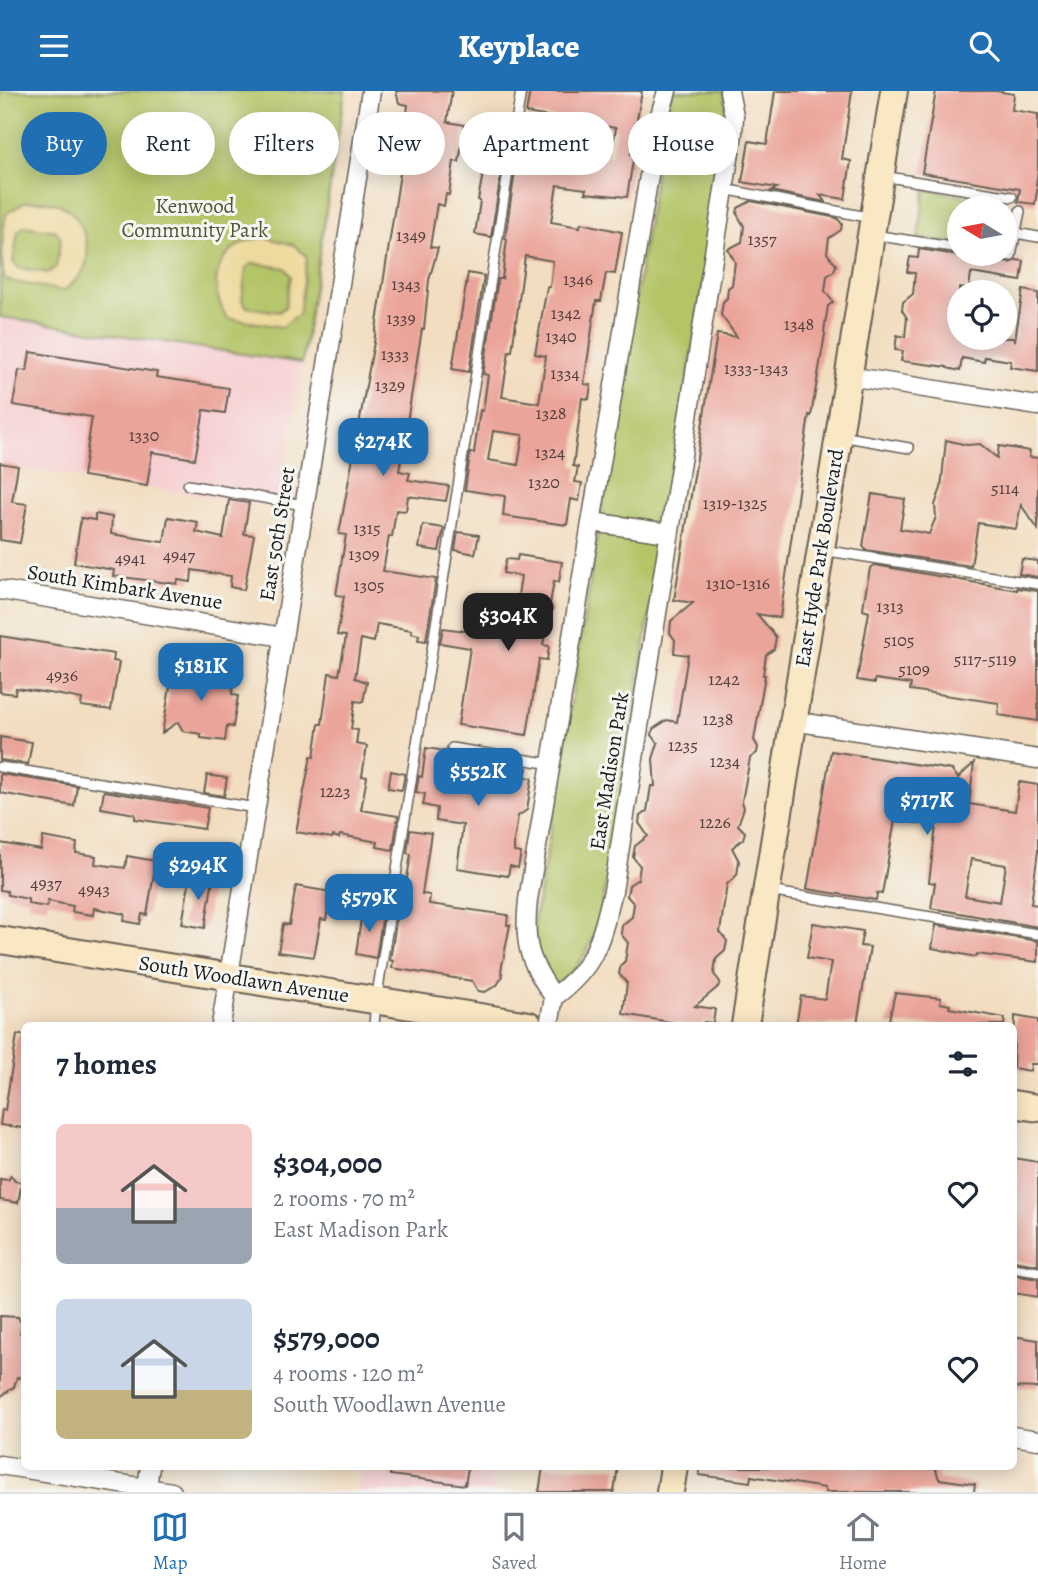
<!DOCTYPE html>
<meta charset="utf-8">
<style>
body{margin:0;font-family:Alegreya,serif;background:#f2f2f3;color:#1f2937;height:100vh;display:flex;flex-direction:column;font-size:26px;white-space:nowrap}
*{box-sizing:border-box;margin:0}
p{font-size:23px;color:#747a83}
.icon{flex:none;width:38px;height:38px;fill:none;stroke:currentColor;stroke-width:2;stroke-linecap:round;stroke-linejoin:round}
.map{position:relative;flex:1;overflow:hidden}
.details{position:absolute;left:21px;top:931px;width:996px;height:448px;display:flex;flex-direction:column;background:#fff;border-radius:10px;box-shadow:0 4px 18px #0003}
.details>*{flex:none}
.hud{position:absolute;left:21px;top:21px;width:998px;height:63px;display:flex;gap:14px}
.needle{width:46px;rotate:280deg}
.buttons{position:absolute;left:947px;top:105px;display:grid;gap:14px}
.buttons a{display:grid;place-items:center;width:70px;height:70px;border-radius:50%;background:#fff;box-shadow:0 4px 18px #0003;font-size:35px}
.price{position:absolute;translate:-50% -60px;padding:0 16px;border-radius:14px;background:#1f6fb2;color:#fff;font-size:23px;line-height:46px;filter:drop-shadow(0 2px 4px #0008)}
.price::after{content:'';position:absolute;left:50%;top:42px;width:21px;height:16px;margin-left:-10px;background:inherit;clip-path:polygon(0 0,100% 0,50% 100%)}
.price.current{background:#222;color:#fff}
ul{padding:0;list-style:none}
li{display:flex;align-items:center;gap:21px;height:175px;padding:0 35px}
li span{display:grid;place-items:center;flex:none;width:196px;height:140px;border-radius:10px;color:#555}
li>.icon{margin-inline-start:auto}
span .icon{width:84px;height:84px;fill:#fffc;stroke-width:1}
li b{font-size:30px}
h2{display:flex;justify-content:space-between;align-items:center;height:84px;padding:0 35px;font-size:30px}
.chip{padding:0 24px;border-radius:32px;background:#fff;box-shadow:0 4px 18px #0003;font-size:24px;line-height:63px}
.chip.current{background:#1f6fb2;color:#fff}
header{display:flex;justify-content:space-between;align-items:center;height:91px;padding:0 35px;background:#1f6fb2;color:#fff;font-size:32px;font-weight:800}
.menu{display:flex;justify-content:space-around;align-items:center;height:98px;border-top:2px solid #e0e1e3;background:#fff;font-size:19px;color:#747a83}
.menu a{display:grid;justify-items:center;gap:4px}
.menu .current{color:#1f6fb2}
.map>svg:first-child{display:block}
</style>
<header><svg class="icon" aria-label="menu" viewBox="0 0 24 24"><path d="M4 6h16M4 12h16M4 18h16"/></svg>Keyplace<svg class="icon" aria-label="search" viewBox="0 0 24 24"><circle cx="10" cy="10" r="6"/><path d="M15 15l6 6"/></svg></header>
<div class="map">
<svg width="1038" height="1401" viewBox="0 0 1038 1401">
<rect width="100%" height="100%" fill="#f6f6f2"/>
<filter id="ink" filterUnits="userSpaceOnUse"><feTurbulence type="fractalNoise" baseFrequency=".0143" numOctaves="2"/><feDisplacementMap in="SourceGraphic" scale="14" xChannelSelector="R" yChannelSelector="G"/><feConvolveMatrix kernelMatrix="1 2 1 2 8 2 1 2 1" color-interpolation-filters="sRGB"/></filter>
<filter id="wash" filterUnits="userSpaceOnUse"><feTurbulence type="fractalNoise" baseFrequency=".00686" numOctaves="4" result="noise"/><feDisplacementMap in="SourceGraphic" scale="28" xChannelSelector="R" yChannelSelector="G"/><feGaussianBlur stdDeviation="1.57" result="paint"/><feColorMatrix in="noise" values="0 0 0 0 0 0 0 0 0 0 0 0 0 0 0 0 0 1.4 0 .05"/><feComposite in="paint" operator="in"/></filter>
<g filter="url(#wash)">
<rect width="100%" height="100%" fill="#f2ddc0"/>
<g fill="#f7cfd1">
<path d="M0,226l302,46 -24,145 -278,-43z"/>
<path d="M361,1376h136l-4,25h-136z"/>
</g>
<g fill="#b4c568" stroke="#687042" stroke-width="2">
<path d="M0,0h345l-43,272 -302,-46z"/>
<path d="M673,0h50l6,31 -121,751c-9,43 -12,88 -54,112l-18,-34 -2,-30 13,-70 119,-743z"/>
<path d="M925,99l69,10 -1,8h-34v36l-41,-6z"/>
</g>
<g fill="#eeda9e" stroke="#857b5d" stroke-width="2" fill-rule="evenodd">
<path d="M41,110c7,1 16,2 22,5 20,12 31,44 20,65 -4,8 -13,14 -20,20l-58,-11c-5,-16 -2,-47 1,-66l19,-12zM25,135l31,5 5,7 -5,29 -8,6 -29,-5 -6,-6 5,-31z"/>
<path d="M264,146l30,8 13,12 -8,57 -17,13 -55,-9c-23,-38 -8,-74 37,-81zM253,172l32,5 6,8 -6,31 -6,5 -32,-5 -5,-7 4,-32z"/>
</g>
<g id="blocks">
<g fill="#eba49a" fill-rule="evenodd">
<path d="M396,0h56l-5,31 18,3 -6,37 -5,-1 -5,34 -3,-1 -2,12 -7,-2 -7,43 8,1 -9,32 -5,49h-2l-16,99 8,1 -2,14 -8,-1 -5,29 11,2 -2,7 41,6 -3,15 -38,-5 -2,15 -10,-1 -4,27 -3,-1 -6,35 53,8 -10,62 -8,-1 1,-5 -8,-2 1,-3 -35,-6 -3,18 -13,-3 -6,39 12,4 -4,20 -8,-1 -4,28 7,1 -2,14 11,2 -5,30 5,1 -6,33 37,6 -5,34 -16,-3 1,-5 -38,-7 -1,3 -6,-2 -1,2 -36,-6 15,-76 3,1 5,-33h3l7,-51 10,2 7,-39 -9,-1 7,-39 -8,-1 10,-60 -7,-1 35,-192 29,-188 -3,-6 5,-4 3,-19 -2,-3 2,-17 -9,-2z"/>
<path d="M530,0h112l-11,63h3l-7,43 -42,-4 1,-4 -29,-4 -6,37 29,5 1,-4 41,9 -7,42 -9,-1 -5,28h-5l-12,83 7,1 -2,14 -7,-1 -9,68 5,1 -3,15 7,1 -3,18 -8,-2 -4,26 -64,-9 2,-20 -40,-6 5,-37h4l6,-43 3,1 5,-36 -5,-1 15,-95h4l5,-40h-2l13,-88 4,1 1,-8 32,5v-3l56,9 5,-27 -90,-15zM525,165l28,5 -3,26h-3l-12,67 11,2 -7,47 -37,-6 7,-46h3zM493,340l30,4 -5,30 -30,-5z"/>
<path d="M775,0h77l-10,68 9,2 -6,38 -25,-4 5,7 -54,-11 6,-3 -35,-6 7,-41 18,3z"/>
<path d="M936,0h59l19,3 -2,16 26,4v56l-2,15 2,1 -3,18 -17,-2 2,-13 -98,-16z"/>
<path d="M488,55l17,3 -14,88 -16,-3 5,-33 -2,-1z"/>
<path d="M751,110l86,17 5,6 -1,6 -12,8 -2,15 9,12 -2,6 -7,5 -2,15 8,11 -5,4 -4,25 1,3 -14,82 -2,-1 -29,203 -23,-4 19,23 -2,12 -8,6 -3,20h2l-11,65 4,7 -1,6 -7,5 -8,43 2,7 -6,17 7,7 -2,7 -11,9 7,13 -2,14 -10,9 -7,48 7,9 -2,10 -9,8 -2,15 6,8 -2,5 -23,19 20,3 -2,14 -9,-1 -1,3h-16l-64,-11 4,-31 -8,-9 2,-9 4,-4 3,-18 -7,-9 1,-9 10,-8 2,-13 -7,-8 2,-11 9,-6 2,-13 -7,-9 2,-11 13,-10 -9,-13 1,-7 7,-5 4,-25h4l-2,-27 5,-16 -6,-8 1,-6 14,-9 10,2 11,-67 -14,-2 1,-13 -5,-7 1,-12 22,-18 -19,-3 4,-24 39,-242 20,3 -16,-22 2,-13 4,-4 1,-10 4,-3 3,-23 -7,-13 14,-7 2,-16 -7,-12 1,-6z"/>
<path d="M919,158l70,11 1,-4 6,5 14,2 6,-3 8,1 -3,20 -50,-8 -2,16 -10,-1v50h54l2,2 8,-50 15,3v78l-28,-4 1,-6 -26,-4 -1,5 -22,-4 -2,13 -13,-3v-1l-46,-6 2,-10 -8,-1 2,-15 8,2 2,-19 -5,-8 1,-8 10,-8 2,-21 -8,-1 3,-15 8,1z"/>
<path d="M468,182l16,3 -15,96 -17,-3z"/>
<path d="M30,261l127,20 -1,5 73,11 -4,25 -21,-3 -9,49 -43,-7 -5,34 -64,-10 9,-59 -79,-12 6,-35 8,1z"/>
<path d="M946,349l21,5 13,-1 17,14 2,-12 31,5 -1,6 9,1v71l-17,-24 -5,24 -38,-6 -7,43 -105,-16 -3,-4 9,-52 33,5 -5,30 29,5 7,-17 -1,-12 6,-17z"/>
<path d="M0,372l18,3 -6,36 15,2 -7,39 -20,-3z"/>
<path d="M229,409l20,3 -5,31 10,1 -10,55 -14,-3 1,-11 -39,-6 -1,12 -13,-2 -1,4 -64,-8 1,-6 -40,-7 7,-45 14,2v-6l17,3 -1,17 51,8h2l4,-25 30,5 -2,10 27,6z"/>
<path d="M423,434l21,3 -5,23 -20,-3z"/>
<path d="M458,441l21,3 -4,19 -20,-4z"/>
<path d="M518,464l44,7 -3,20 -5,-1 -4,23 3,6 -4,2 -6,33 6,1 -2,14 -8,-1 -12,76 -69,-10 12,-77 -30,-5 3,-15 61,8 4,-29 8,1 5,-32 -18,-3 3,-14 11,1z"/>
<path d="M1022,468l16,2v16l-19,-3z"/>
<path d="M875,474l142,25v-2l21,3v130l-40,-6 1,-12 -89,-13 1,-6 -36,-5v4l-18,-3 12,-68 -6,-2 1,-9 6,-33z"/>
<path d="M0,545l114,18 -1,7 6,1 -8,48 -30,-4 1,-7 -27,-5 -39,-6 -1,6 -15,-2z"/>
<path d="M174,573l21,3 -1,5 40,7 -2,15 6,2 -5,31 -6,-1 -2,15 -24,-3v-4l-18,-3 -5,-9 -16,11z"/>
<path d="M0,646l32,5 -4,22 -28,-4z"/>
<path d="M426,657l20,3 -1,8 40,7 1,-5 41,7 -2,9 7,1 -5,32 -9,6 -4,25v11l7,1 -3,15 -8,-2 -2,10 -51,-8 6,-43 -27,-4 1,-13 -14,-3 2,-11 -9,-2 3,-16 3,1z"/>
<path d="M831,660l121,19 6,8 16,-15 -5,41 46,7 4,-29 19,3v66l-7,53 7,1v22l-107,-19 4,-25 -6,-1 7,-56 -41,-6 -13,74 -5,-1 -1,7 -69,-11zM971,768l35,6 -6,37 -35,-6z"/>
<path d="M391,680l14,3 -3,16 -14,-2z"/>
<path d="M0,683l77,12 -3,20 -74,-13z"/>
<path d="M207,684l20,3 -3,18 -20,-3z"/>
<path d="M104,700l104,17 -4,21 -69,-10v-5l-34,-6z"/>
<path d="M410,739l21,3 -9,61 8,1 -1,9 79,11 -1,10h3l-9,46 2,5 -6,9 -12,7 -7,-1 -6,-10 -80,-13 1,-7 -3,-1 7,-44 3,1 4,-20 7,-43 -4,-1z"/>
<path d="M43,746l34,6 -1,10 20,3 -1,8 30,4 2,-12 29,5 -9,54 -5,-1 -2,10 -16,-3 1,-7 -31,-6 -1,7 -21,-3 1,-6 -25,-5 -1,6 -19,-3v-5l-20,-4 -1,-4 -7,-1v-47l41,7z"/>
<path d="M190,787l23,1 -8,49 -23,-4z"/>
<path d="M296,795l35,6 -5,28 -5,-1 -7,38 -36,-5 5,-28 6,1z"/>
<path d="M362,820l21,3 -7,44 -20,-4z"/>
<path d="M813,832l50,8 -3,15 10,1 -13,77 -61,1 5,-29 24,3 6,-37 -24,-4z"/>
<path d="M936,834l102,16v21l-61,-8 -1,3 -44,-9z"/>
<path d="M895,902l46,5 -1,5 10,2 -1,3 56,10 -1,7h-116z"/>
<path d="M1015,925l23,4v44h-7l-1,7 -17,-3z"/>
<path d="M17,944h7v93l-24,-3 2,-16 3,1z"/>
<path d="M1013,1067l25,4v103l-25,-4z"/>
<path d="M11,1085l4,5 7,1 -4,21 -18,-3v-21l8,1z"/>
<path d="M1013,1184l25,4v18l-25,-4z"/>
<path d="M0,1225l18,1 4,7 -2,9 4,1 -2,16 2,1v27l-7,-1 -3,10 -14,10z"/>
<path d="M1013,1245l25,4v48l-25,-1z"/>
<path d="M391,1376h77l-3,18 -75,-10z"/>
<path d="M543,1376h75l-4,25h-75z"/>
<path d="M699,1376h236l4,12 36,5 -1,8h-149v-4l-74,-12 -1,6 -51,-7z"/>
</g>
</g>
</g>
<g filter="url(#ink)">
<use href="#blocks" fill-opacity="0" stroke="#676055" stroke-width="2"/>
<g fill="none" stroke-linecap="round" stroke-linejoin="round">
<g stroke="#676055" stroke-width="12">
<g id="lane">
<path d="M882,85l130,21"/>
<path d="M724,98l148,29"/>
<path d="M1016,142l22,4"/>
<path d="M873,144l86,13"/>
<path d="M998,163l13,2 9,-45"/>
<path d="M841,345l68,12"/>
<path d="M188,394l116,20"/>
<path d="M822,459l216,34"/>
<path d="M452,657l100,16"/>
<path d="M0,676l256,41"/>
<path d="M768,800l270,43"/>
<path d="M374,934l2,-24 145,-910"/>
<path d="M1013,1177l25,4"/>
</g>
</g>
<g stroke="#676055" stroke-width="21">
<g id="street">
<path d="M848,285l190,30"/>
<path d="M592,431l76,11"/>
<path d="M0,499l283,47"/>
<path d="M793,630l245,38"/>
<path d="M554,906c43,-32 46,-56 59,-106l120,-758 1,-17 -5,-25"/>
<path d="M221,934l150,-934"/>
<path d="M549,934l5,-28c-25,-36 -31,-52 -26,-97l130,-778 9,-31"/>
<path d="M1013,1345l25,4"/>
<path d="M0,1374l172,27"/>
<path d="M146,1401l4,-25"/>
</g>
</g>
<g stroke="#676055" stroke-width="30">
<g id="secondary">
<path d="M0,849l529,85"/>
<path d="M745,934l149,-934"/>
<path d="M1013,1013l25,4"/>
<path d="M670,1401l4,-25"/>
</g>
</g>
<use href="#lane" stroke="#fff" stroke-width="9"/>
<use href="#street" stroke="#fff" stroke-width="18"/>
<use href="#secondary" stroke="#fae7c3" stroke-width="26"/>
</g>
</g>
<g text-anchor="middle" stroke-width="6" stroke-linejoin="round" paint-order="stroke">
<g font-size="18" fill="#503e3c">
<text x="411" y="150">1349</text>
<text x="762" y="154">1357</text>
<text x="578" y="194">1346</text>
<text x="406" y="199">1343</text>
<text x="566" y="228">1342</text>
<text x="401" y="233">1339</text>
<text x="799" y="239">1348</text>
<text x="561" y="251">1340</text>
<text x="395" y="269">1333</text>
<text x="756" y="283">1333-1343</text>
<text x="565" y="288">1334</text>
<text x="390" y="300">1329</text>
<text x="551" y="328">1328</text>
<text x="144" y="350">1330</text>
<text x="550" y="367">1324</text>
<text x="544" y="397">1320</text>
<text x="1005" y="403">5114</text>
<text x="735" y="418">1319-1325</text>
<text x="367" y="443">1315</text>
<text x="364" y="469">1309</text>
<text x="179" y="470">4947</text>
<text x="130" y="473">4941</text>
<text x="738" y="498">1310-1316</text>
<text x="369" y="500">1305</text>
<text x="890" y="521">1313</text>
<text x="899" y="555">5105</text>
<text x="985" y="574">5117-5119</text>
<text x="914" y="584">5109</text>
<text x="62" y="590">4936</text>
<text x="724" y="594">1242</text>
<text x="718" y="634">1238</text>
<text x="683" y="660">1235</text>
<text x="725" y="676">1234</text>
<text x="335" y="706">1223</text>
<text x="715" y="737">1226</text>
<text x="46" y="798">4937</text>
<text x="94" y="804">4943</text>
</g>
<g font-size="21" fill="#515737" stroke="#f6f6f2">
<text x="195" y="122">Kenwood<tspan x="195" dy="24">Community Park</tspan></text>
</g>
<g font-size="21" fill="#1c1c1c" stroke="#f6f6f2">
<text transform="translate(277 443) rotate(-81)" y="7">East 50th Street</text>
<text transform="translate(819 467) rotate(-81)" y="7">East Hyde Park Boulevard</text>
<text transform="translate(125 496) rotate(9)" y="7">South Kimbark Avenue</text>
<text transform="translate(609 680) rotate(-81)" y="7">East Madison Park</text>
<text transform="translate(244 888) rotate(9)" y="7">South Woodlawn Avenue</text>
</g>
</g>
</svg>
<div class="buttons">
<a><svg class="needle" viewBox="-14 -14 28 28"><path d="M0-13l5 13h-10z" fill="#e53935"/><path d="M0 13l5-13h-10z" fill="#747a83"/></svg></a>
<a><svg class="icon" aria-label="locate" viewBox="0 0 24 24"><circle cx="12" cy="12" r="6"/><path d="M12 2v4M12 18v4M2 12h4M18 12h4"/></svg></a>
</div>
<b class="price" style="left:383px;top:387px">$274K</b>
<b class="price current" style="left:508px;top:562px">$304K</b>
<b class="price" style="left:201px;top:612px">$181K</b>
<b class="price" style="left:478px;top:717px">$552K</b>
<b class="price" style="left:927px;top:746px">$717K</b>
<b class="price" style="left:198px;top:811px">$294K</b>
<b class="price" style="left:369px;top:843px">$579K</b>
<div class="hud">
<a class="chip current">Buy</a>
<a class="chip">Rent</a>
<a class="chip">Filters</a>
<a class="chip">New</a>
<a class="chip">Apartment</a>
<a class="chip">House</a>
</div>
<section class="details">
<h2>7 homes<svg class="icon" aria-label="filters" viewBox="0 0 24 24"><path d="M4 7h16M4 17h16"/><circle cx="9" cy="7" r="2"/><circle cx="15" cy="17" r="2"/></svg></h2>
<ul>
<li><span style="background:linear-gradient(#f6c9c9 60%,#9aa5b1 0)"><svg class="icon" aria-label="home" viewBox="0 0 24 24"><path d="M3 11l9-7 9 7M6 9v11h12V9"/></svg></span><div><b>$304,000</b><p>2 rooms · 70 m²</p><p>East Madison Park</p></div><svg class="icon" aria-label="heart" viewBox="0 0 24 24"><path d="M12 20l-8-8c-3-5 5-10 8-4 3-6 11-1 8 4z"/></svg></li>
<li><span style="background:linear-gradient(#c9d6e8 65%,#c2b280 0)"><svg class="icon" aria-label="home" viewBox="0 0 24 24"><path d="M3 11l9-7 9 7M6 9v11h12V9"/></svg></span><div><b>$579,000</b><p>4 rooms · 120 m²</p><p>South Woodlawn Avenue</p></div><svg class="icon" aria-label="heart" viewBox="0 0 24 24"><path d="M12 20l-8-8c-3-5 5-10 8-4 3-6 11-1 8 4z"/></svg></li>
</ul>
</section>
</div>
<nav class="menu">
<a class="current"><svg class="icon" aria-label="map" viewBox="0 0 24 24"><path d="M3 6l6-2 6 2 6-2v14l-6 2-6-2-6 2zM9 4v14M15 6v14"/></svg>Map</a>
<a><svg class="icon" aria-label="saved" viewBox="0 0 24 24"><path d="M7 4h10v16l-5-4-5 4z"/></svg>Saved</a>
<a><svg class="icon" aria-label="home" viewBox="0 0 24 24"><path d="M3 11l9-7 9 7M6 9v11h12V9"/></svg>Home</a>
</nav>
